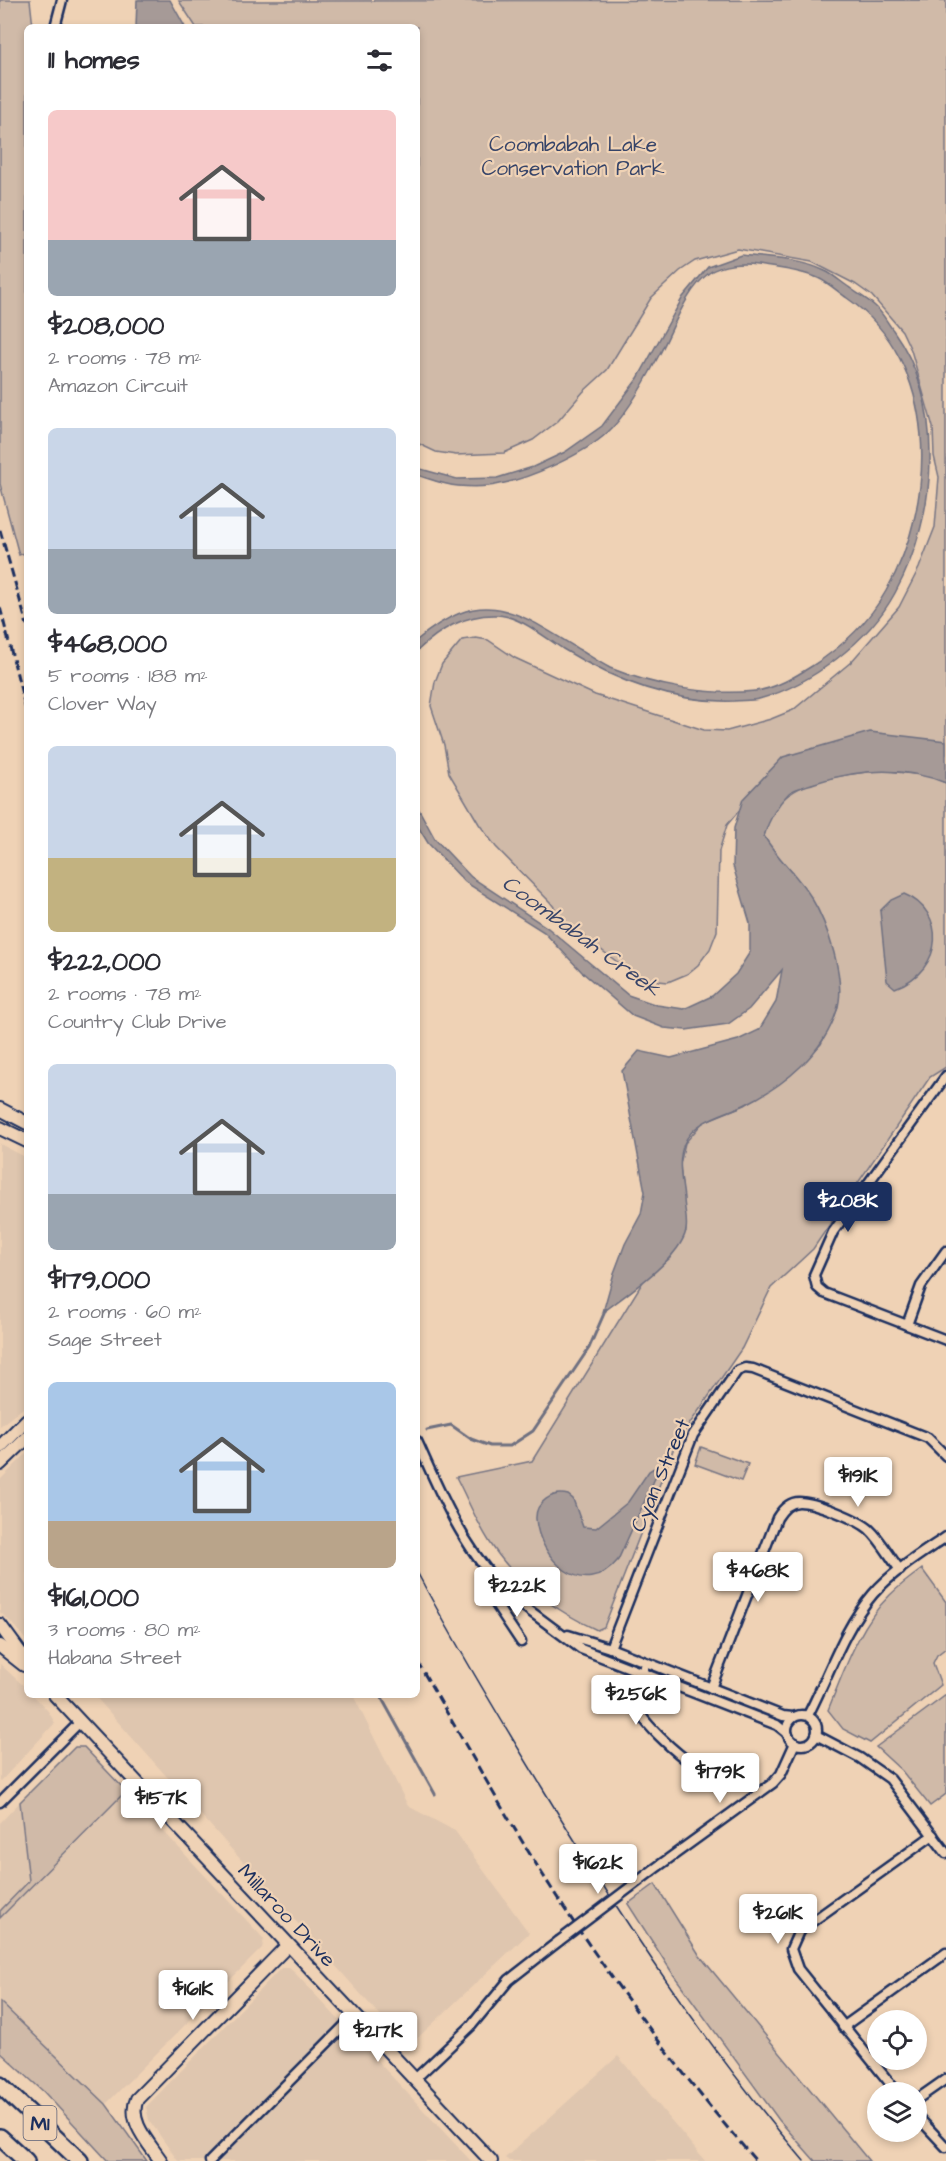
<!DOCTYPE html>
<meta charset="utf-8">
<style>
body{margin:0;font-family:"Architects Daughter",sans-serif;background:#f2f2f3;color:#2b2b33;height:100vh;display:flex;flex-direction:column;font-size:22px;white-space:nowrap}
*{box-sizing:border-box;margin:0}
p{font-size:20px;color:#7c7c81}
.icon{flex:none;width:33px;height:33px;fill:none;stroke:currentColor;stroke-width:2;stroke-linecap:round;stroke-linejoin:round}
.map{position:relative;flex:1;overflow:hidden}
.panel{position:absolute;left:24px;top:24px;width:396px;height:1674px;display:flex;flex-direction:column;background:#fff;border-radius:9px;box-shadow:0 3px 9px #0003}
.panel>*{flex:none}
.fabs{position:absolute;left:867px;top:2010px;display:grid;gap:12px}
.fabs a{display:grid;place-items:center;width:60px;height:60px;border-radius:50%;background:#fff;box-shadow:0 3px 9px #0003;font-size:30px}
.price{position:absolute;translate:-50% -51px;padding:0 14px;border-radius:6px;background:#fff;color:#222;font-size:20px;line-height:39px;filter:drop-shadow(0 2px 3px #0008)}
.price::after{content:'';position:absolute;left:50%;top:36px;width:18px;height:14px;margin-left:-9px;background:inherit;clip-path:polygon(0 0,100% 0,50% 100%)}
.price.active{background:#1b2f5e;color:#fff}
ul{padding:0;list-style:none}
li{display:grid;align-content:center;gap:12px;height:318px;padding:0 24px}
li span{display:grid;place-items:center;height:186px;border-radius:9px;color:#555}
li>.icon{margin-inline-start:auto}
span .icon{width:108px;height:108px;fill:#fffc;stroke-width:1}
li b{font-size:26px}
h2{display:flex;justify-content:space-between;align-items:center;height:72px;padding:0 24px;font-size:26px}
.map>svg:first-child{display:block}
</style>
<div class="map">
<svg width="946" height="2161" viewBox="0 0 946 2161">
<rect width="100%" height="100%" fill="#efd2b5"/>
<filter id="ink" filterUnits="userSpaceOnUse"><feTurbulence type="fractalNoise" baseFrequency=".0167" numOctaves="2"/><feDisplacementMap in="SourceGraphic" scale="12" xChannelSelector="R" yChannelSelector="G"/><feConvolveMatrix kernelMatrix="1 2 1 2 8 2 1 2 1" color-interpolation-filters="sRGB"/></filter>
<g filter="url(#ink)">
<g fill="#dfc6af">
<path d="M0,1144l27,14v247l-27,21z"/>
<path d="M27,1453v189l-10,-14 -17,-16v-132z"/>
<path d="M0,1664l27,25v6h6l15,16 7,12 -55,59z"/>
<path d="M94,1695h259l55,111 47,25 74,102 -121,114z"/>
<path d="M126,1791l138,148 -2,9 -156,156 -106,-102v-84z"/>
<path d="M20,1802l9,79 -29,30v-88z"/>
<path d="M281,1968h8l5,4 177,189h-293l-29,-41 -3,-13z"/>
<path d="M618,2056l87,105h-196l-4,-3z"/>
</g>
<g fill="#d0baa8" stroke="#767483" stroke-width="1.5">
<path d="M0,0h30l3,27h-6v525l-8,3 -19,-71z"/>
<path d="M946,0v754l-35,-6 -169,59 -15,18 -8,26 -2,80 -7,18 -12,16 -11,9 -19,8 -28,-3 -72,-54 -18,-23 -54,-55 -17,-23 -30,-51 -5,-28 -13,-39 4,-24 7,-18 20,-24 14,-2 12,2 27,18 80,37 109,35 23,1 44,-12 22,-9 58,-48 48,-55 20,-39 16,-41 4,-50 -5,-21 -1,-29 -22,-77 -9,-19 -30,-35 -17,-12 -43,-22 -74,-13 -43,12 -15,10 -29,27 -44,72 -24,22 -25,29 -25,19 -29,13 -48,2 -20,-3 -19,-9v-416h-221l-17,-26z"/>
<path d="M881,770l48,6 17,7v284l-16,10 -117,172 -42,39 -29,60 -67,97 -71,182 -7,3c-41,-19 -78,-45 -104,-83 -15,-21 -25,-47 -37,-70l76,-16 112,-181 26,-22 16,-27 -6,-67 5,-21 18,-21 42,-17 42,-27 34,-34 17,-36 -46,-136 -18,-18 -10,-18c2,-7 4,-16 7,-22 21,-36 73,-39 110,-44z"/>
<path d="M701,1447l47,17 -7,17 -46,-17z"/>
<path d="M922,1569l24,33v46l-9,7 -4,8 8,22 -71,58 -27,-14 -15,-19c16,-39 31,-85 62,-115 10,-10 21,-18 32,-26z"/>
<path d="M946,1695v99l-16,12 -28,-35 -26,-24z"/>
<path d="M75,1747h9l42,44 -126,127v-7l29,-30 -9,-79z"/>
<path d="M655,1884l45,72 169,205h-54l-36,-41 -106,-146 -45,-70z"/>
<path d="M0,2002l106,102 41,57h-39l-64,-69 -44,-40z"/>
</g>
<g fill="#a69a97" stroke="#6e6f80" stroke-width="1.5">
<path d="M137,0h33l15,27h-49z"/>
<path d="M741,255c27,3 60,4 84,16 9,4 17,12 25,17 8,6 17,11 25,18 7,6 12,16 18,24 53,74 45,185 2,263 -26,48 -84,92 -136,106 -8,2 -17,1 -25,2 -61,2 -119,-20 -171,-52 -19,-12 -43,-33 -66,-34 -33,-1 -58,15 -80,36v-11c67,-56 99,-29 163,10 10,6 20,13 30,18 45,18 97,28 145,23 20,-2 41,-15 57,-25 30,-19 57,-45 74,-75 52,-90 54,-229 -39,-293 -9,-6 -18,-15 -29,-20 -18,-8 -42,-10 -61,-13 -15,-2 -35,-1 -48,8 -25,19 -36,58 -51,84 -11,21 -33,60 -51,76 -23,21 -76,45 -107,51 -12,3 -30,3 -42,2 -14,-1 -28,-7 -41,-11v-7l40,11 40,-1 36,-11 32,-15 37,-26 36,-48 45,-81 25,-30z"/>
<path d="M870,732l76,9v42c-43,-17 -88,-14 -131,0 -8,3 -20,5 -26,10 -13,13 -20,26 -25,43 13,22 33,39 47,61 16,26 36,83 26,113 -13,43 -53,76 -93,95 -21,10 -50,15 -60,39 -7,17 -2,37 0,54 0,10 4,22 2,32 -5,28 -60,65 -83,82l11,-39 11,-29 16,-30 4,-22 -23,-121 17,-20 32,7 67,-18 21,-10 17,-28 6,-32 -33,39 -21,15 -42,6 -22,-2 -31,-12 -51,-44 -38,-40 -79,-50 -37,-39 -11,-18v-19l18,33 36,38 77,51 80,67 29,10 27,4 28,-13 24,-22 14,-22v-29l-17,-57 1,-38 9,-29 40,-42z"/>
<path d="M904,894c42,17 42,75 -9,94l-8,-7 -7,-70 11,-11z"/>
<path d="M654,1468l2,8 -38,84c-35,43 -79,-2 -82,-41 -1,-17 17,-28 32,-24l5,4 10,28 13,1 32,-26 21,-31z"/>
</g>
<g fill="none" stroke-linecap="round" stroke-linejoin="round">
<g stroke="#6e6f80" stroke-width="3">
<path d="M427,1430l24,-5 20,14 19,7h20l23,-15 56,-83 17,-39"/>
<path d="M380,1695l55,99"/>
</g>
<g stroke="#1b2f5e" stroke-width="13">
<g id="street">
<path d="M55,27l7,-27"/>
<path d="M946,1076l-113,156 -19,43 3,12 7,6 122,47"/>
<path d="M907,1325l14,-39 25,-35"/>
<path d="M417,1441c22,50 45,104 83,144l-7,15 28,42"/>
<path d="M500,1585l18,17 63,47 196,76 10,8"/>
<path d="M568,1635l42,13 173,68 10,1"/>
<path d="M610,1648l83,-213 44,-64 8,-3 8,1 175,69 18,18"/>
<path d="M644,1668c-4,9 -11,20 -10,31 1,19 46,58 62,67l14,-6 41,14"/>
<path d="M711,1688l66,-170c5,-8 12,-16 22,-16 16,0 58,17 70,27 12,11 21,28 31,41"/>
<circle cx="802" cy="1730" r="15"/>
<path d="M808,1715c21,-40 35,-86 65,-121 20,-23 48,-40 73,-57"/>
<path d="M816,1735l44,23 30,21 56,74"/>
<path d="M0,1802l80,-80"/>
<path d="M653,1870l120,-87 8,-9 14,-31"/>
<path d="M843,2027l103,-74"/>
<path d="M414,2080l57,-54 38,-46 50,-39"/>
<path d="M897,2092l-99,-123 -7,-20 8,-18 134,-96"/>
<path d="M916,2100l30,-21"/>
<path d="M916,2115l30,32"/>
<path d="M210,2161l144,-145"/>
</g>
</g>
<g stroke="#1b2f5e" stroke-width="16">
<g id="secondary">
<path d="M0,1109l27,14"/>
<path d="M0,1128l27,13"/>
<path d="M0,1447l27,-27"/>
<path d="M0,1464l27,-26"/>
<path d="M0,1625l27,37"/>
<path d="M0,1646l24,19"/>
<path d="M55,1695l436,466"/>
<path d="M161,2161c-12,-18 -34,-40 -24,-62l151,-154"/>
</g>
</g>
<g stroke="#1b2f5e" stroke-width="20">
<g id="highway">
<path d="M0,2085l80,76"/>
<path d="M0,2137l26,24"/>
</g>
</g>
<use href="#street" stroke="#efd2b5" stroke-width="8"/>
<use href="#secondary" stroke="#efd2b5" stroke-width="12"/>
<use href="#highway" stroke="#efd2b5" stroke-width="15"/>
<path stroke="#1b2f5e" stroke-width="1.5" d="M417,1572c39,74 82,145 126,217 79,130 162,256 261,372"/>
<g stroke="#1b2f5e" stroke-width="3" stroke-dasharray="9 4.5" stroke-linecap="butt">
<path d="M0,530l27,95"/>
<path d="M0,607l27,107"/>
<path d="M417,1661c58,99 113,201 180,295 49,70 102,140 159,205"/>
</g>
<g stroke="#1b2f5e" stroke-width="13" stroke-linecap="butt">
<path id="street-bridge" d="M559,1941l94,-71"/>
</g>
<use href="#street-bridge" stroke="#efd2b5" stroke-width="8"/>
</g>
</g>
<g text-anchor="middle" stroke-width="4.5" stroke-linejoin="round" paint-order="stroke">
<rect fill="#efd2b5" stroke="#5b6078" stroke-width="1.5" x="23.5" y="2106" width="33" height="34" rx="4.5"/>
<g font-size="20" font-weight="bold" fill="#1b2f5e">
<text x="40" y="2130">M1</text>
</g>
<g font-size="21" fill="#364469" stroke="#efd2b5">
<text x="573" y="151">Coombabah Lake<tspan x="573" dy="24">Conservation Park</tspan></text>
</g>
<g font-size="21" fill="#1b2f5e" stroke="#efd2b5">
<text transform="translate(660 1475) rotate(-67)" y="7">Cyan Street</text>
<text transform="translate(287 1915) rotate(47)" y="7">Millaroo Drive</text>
</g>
<g font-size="22" font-style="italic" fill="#374469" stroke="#efd2b5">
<text transform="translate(582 935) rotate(36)" y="8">Coombabah Creek</text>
</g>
</g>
</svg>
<div class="fabs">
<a><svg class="icon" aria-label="locate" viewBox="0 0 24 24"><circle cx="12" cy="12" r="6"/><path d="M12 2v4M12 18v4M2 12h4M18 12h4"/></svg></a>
<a><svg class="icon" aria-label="layers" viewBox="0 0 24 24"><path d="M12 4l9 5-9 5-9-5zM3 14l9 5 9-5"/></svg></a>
</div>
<b class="price active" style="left:848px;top:1233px">$208K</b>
<b class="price" style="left:858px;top:1508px">$191K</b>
<b class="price" style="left:758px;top:1603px">$468K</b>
<b class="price" style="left:517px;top:1618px">$222K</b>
<b class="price" style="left:636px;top:1726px">$256K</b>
<b class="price" style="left:720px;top:1804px">$179K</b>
<b class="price" style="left:161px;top:1830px">$157K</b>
<b class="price" style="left:598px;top:1895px">$162K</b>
<b class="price" style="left:778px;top:1945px">$261K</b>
<b class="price" style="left:193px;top:2021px">$161K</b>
<b class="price" style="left:378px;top:2063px">$217K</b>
<section class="panel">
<h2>11 homes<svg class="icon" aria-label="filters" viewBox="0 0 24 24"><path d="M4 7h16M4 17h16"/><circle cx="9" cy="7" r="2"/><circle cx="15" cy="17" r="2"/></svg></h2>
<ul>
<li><span style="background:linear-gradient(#f6c9c9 70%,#9aa5b1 0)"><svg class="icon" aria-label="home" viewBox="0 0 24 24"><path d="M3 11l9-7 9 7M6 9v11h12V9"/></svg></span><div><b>$208,000</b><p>2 rooms · 78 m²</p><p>Amazon Circuit</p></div></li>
<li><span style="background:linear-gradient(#c9d6e8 65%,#9aa5b1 0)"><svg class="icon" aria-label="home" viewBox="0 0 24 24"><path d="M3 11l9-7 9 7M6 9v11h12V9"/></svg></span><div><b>$468,000</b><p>5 rooms · 188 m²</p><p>Clover Way</p></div></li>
<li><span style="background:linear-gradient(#c9d6e8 60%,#c2b280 0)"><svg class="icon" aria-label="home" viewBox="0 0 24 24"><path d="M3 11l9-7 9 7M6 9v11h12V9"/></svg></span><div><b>$222,000</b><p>2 rooms · 78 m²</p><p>Country Club Drive</p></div></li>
<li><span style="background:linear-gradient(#c9d6e8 70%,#9aa5b1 0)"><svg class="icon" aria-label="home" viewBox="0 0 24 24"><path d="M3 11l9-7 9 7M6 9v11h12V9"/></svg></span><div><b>$179,000</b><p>2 rooms · 60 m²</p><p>Sage Street</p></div></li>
<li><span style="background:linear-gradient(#a9c7e8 75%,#b9a48a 0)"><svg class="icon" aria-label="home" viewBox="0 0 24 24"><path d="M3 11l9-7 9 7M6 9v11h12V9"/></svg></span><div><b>$161,000</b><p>3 rooms · 80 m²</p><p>Habana Street</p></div></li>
</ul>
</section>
</div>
